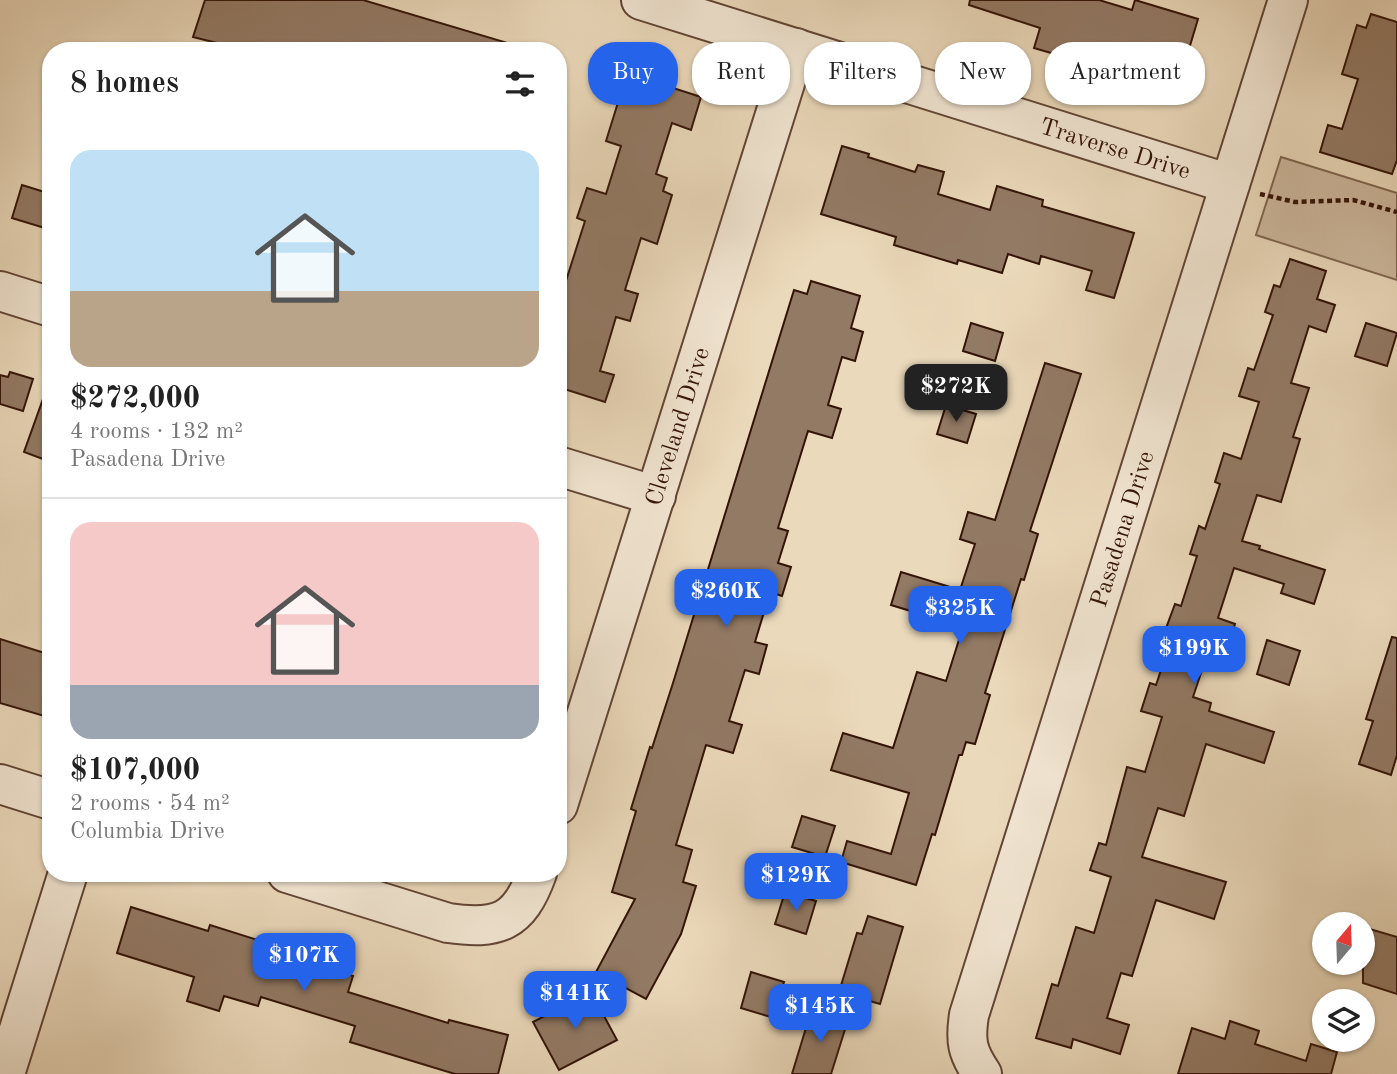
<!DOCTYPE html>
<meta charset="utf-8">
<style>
body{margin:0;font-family:"Old Standard TT",serif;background:#f2f2f2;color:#222;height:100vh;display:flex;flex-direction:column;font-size:26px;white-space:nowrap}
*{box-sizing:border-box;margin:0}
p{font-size:23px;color:#767676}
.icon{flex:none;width:38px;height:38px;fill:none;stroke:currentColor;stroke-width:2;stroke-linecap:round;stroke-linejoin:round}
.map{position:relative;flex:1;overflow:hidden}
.panel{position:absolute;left:42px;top:42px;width:525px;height:840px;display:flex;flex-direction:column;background:#fff;border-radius:28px;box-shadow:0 2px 5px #0004}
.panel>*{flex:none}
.top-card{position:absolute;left:588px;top:42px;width:665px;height:63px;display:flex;gap:14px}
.needle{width:46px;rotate:19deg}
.fabs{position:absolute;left:1312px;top:912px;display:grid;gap:14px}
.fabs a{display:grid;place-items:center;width:63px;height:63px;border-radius:50%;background:#fff;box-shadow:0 2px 5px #0004;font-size:35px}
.price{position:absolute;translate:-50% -60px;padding:0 16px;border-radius:14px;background:#2563eb;color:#fff;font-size:23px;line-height:46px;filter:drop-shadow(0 2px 4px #0008)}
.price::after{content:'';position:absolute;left:50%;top:42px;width:21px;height:16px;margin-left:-10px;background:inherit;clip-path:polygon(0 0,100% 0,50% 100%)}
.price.active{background:#222;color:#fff}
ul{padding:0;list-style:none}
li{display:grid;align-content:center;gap:14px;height:371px;padding:0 28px}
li+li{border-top:2px solid #e0e0e0}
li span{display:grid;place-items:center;height:217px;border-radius:21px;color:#555}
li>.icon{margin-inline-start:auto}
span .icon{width:126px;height:126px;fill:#fffc;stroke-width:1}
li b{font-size:30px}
h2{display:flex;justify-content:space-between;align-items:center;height:84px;padding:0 28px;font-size:30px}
.tag{padding:0 24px;border-radius:28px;background:#fff;box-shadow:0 2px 5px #0004;font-size:24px;line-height:63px}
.tag.active{background:#2563eb;color:#fff}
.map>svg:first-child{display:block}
</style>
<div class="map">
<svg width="1397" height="1074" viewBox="0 0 1397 1074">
<rect width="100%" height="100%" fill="#ebd9bb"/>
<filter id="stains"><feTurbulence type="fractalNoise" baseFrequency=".00286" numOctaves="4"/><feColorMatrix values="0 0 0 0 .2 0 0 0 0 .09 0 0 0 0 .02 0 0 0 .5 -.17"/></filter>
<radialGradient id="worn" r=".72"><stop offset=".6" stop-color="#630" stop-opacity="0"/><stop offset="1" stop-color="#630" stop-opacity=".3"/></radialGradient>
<path fill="#ccb89d" stroke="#806652" stroke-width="2" d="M1281,157l116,36v87l-141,-45z"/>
<g fill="#937a65" stroke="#341408" stroke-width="2">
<path d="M205,0h158l151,45 -1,6h-264l-56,-14z"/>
<path d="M970,0h129l33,10 3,-10 63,19 -21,70 -28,-9 5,-13 -53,-16 -2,8 -15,-4 -2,7 -48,-14 6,-20 -71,-23z"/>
<path d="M1371,14l26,8v138l-5,14 -72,-22 8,-27 14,4 16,-50 -16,-5 15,-49 9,3z"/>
<path d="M625,80l40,12 2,-6 34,11 -10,33 -19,-7 -16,51 11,4 -4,13 9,4 -15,49 -16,-6 -16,52 13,4 -8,27 -14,-4 -16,54 14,4 -9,27 -47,-15v-81l27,-85 -8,-3 10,-30 19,6 15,-48 -15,-5z"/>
<path d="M842,146l27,8 -1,3 47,15 3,-7 26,7 -6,22 52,16 7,-24 46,14 -1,6 92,27 -20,65 -28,-8 6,-19 -51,-15 -2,8 -31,-10 -6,19 -44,-13 -1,4 -63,-19 2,-8 -75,-23z"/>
<path d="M22,185l29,9v36l-39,-12z"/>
<path d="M1290,259l36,12 -9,28 18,6 -9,27 -17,-6 -18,57 18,5 -16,49 7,2 -19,63 -24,-7 -15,46 18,5 -1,3 66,21 -11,34 -33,-11 3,-9 -50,-16 -16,50 17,6 -8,27 -17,-5 -17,51 18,6 -2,8 65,21 -10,31 -58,-19 -22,72 -26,-8 -16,49 84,25 -12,37 -58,-19 -24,76 -11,-3 -14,45 22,7 -9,29 -47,-15 -2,9 -35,-10 16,-54 6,2 18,-59 18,6 17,-56 -21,-7 9,-27 7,2 21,-78 18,5 17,-55 -21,-6 9,-28 6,2 17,-51 -8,-3 10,-27 6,2 16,-50 -7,-2 9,-28 6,3 15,-45 -5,-2 9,-29 17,6 18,-57 -20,-6 9,-28 6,2 19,-55 -8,-3 9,-27 6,2z"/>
<path d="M811,281l49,15 -9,32 12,4 -8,29 -13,-4 -14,48 13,4 -9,29 -24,-7 -30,97 10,3 -10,32 13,4 -9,29 -12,-4 -15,50 12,3 -8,29 -14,-4 -16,51 13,4 -9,28 -27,-8 -30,100 16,5 -9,32 13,4 -15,48 -35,65 -50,-27 39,-73 -23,-7 24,-81 -5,-2 19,-62 2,1 21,-65 121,-393 13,4z"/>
<path d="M971,323l32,10 -8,28 -32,-10z"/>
<path d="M1366,323l31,10 -10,33 -32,-10z"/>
<path d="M1045,363l36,11 -51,157 8,3 -14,46 -3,-1 -36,114 5,2 -15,49 -9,-2 -4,13h-3l-24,80 -3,-1 -16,51 -75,-23 6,-21 44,13 18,-61 -78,-23 12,-37 50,15 24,-76 29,9 17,-54 -72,-22 10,-33 59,18 15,-46 -15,-5 8,-27 27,8z"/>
<path d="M10,372l23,7 -10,32 -23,-7v-29l8,2z"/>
<path d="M48,385l3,1v76l-27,-10z"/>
<path d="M946,405l30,9 -9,29 -30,-9z"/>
<path d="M1392,637l5,1v117l-6,20 -32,-11 14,-43 -7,-2z"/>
<path d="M0,639l51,16v63l-51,-15z"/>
<path d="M1267,640l33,11 -11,34 -32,-11z"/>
<path d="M802,816l33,10 -10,31 -33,-10z"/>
<path d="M785,892l31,9 -10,33 -31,-10z"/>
<path d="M131,907l77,24 2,-6 51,16 -2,6 94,29 -5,16 100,31 1,-3 59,15 -10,39h-43l-105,-32 5,-16 -94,-29 -3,9 -34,-10 -5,15 -32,-10 7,-24 -77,-24z"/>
<path d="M868,916l35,11 -23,77 -41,-12 18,-59 5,1z"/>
<path d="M1363,927l34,10v57l-34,-11z"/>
<path d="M751,972l33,10 -10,36 -33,-10z"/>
<path d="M591,992l26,48 -58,30 -26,-48z"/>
<path d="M812,1008l36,12 -17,54h-39z"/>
<path d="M1230,1021l29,10 -4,13 51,17 5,-17 26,8 -6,22h-153l14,-46 33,11z"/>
</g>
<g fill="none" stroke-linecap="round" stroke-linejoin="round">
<g stroke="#624535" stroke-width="42">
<g id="minor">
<path id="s1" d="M641,0l589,184"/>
<path d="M0,291l51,16"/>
<path d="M558,466l98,30"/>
<path d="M0,784l51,16"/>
<path id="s2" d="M558,805l238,-757"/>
<path d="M287,873l161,50c50,7 71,0 89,-50"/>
<path d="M5,1074l63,-201"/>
<path id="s3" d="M982,1074c-15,-22 -17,-33 -13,-59l319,-1015"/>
</g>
</g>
<path stroke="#341408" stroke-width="4.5" stroke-dasharray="5 3.5" stroke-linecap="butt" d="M1260,194l35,8 58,-2 44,12"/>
<use href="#minor" stroke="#f2e6d3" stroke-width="38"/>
</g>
<g text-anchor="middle" stroke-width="7" stroke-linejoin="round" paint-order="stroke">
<g font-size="24" fill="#341408" stroke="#f2e6d3">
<text dy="8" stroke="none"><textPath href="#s1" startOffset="497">Traverse Drive</textPath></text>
<text dy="8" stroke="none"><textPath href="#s2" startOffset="397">Cleveland Drive</textPath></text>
<text dy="8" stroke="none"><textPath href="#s3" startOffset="572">Pasadena Drive</textPath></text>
</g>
</g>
<rect width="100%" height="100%" filter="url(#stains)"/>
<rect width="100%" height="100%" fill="url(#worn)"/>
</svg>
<div class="fabs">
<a><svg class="needle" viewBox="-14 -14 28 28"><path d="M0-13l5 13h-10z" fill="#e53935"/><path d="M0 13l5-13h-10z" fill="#767676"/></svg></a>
<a><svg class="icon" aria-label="layers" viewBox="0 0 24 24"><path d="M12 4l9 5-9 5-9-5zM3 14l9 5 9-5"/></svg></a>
</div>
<b class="price active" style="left:956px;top:424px">$272K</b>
<b class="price" style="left:726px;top:629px">$260K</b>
<b class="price" style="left:960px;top:646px">$325K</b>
<b class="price" style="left:1194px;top:686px">$199K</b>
<b class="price" style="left:796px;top:913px">$129K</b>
<b class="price" style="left:304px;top:993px">$107K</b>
<b class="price" style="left:575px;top:1031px">$141K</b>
<b class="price" style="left:820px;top:1044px">$145K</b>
<div class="top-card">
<a class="tag active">Buy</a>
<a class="tag">Rent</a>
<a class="tag">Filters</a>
<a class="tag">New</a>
<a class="tag">Apartment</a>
</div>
<section class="panel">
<h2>8 homes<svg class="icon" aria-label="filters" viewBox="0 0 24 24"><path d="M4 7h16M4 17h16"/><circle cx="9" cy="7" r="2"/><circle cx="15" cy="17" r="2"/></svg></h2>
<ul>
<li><span style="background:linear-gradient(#bfe0f5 65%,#b9a48a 0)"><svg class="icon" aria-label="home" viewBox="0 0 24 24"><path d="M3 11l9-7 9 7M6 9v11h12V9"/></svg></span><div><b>$272,000</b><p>4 rooms · 132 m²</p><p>Pasadena Drive</p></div></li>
<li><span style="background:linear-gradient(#f6c9c9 75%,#9aa5b1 0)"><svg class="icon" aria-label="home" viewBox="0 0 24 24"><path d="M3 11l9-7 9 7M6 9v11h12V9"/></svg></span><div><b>$107,000</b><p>2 rooms · 54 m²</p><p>Columbia Drive</p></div></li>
</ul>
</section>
</div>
